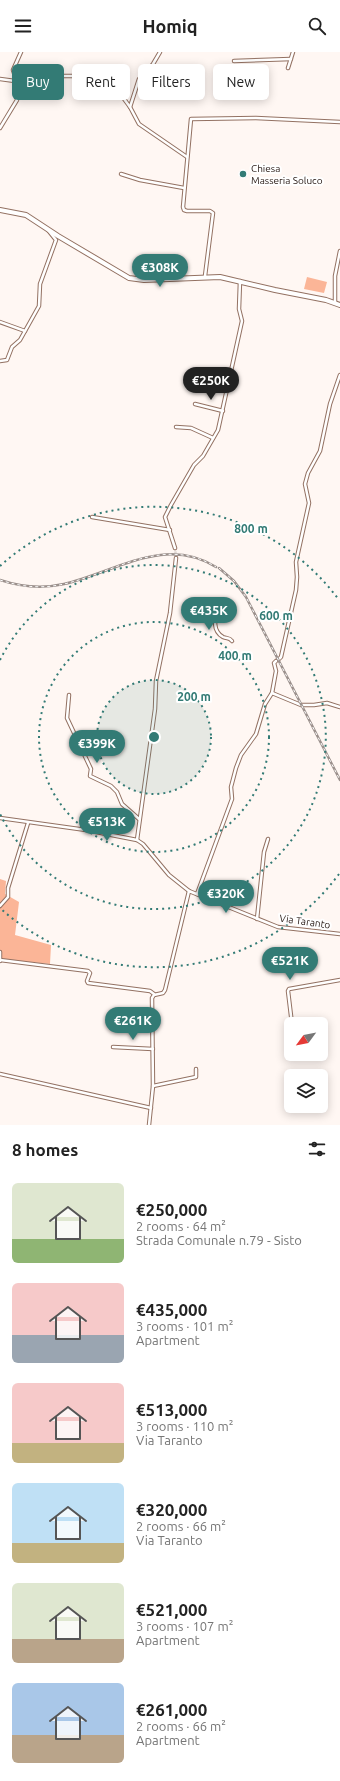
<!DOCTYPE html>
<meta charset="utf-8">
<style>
body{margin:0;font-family:Ubuntu,sans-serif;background:#f2f2f2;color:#222;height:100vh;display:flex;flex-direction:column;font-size:15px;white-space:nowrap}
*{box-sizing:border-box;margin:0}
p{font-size:13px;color:#767676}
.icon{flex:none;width:22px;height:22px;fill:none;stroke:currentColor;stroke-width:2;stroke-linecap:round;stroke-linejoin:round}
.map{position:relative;height:1073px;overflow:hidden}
.side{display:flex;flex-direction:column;background:#fff;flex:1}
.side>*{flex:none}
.guide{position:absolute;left:12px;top:12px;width:316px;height:36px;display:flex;gap:8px}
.needle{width:26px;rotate:238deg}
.fabs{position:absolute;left:284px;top:965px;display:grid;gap:8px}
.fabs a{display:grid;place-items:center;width:44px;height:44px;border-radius:6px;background:#fff;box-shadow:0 2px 10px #0003;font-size:20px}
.price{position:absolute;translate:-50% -34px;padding:0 9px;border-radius:14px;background:#337b75;color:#fff;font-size:13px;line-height:26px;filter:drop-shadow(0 1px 2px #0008)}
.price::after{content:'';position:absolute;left:50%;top:24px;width:12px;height:9px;margin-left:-6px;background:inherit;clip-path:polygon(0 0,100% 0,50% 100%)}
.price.active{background:#222;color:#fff}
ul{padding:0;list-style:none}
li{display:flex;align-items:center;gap:12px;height:100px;padding:0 12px}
li span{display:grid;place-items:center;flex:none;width:112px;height:80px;border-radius:6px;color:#555}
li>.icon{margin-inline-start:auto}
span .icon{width:48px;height:48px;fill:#fffc;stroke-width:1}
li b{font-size:17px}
h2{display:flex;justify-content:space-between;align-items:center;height:48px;padding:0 12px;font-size:17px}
.pill{padding:0 14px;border-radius:6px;background:#fff;box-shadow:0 2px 10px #0003;font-size:14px;line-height:36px}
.pill.active{background:#337b75;color:#fff}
header{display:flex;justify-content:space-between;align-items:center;height:52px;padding:0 12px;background:#fff;font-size:18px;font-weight:700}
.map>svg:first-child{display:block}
</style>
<header><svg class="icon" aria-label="menu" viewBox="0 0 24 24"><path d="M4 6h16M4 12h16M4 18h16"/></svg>Homiq<svg class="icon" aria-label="search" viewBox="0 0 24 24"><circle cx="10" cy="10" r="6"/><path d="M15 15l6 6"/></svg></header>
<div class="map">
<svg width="340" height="1073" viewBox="0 0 340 1073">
<rect width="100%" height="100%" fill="#fff7f3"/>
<g fill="#fbb597">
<path d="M307,225l20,5 -3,11 -20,-4z"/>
<path d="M0,827l6,2 -1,13 14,8 -4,33 36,10 -1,19 -50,-5z"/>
</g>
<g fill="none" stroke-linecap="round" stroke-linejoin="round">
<path stroke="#ded5d1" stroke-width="2.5" stroke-dasharray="2.5 1" stroke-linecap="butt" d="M175,496l1,10"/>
<g stroke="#937162" stroke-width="4.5">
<g id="minor">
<path d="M234,9l57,-2"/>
<path d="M288,16l5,-16"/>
<path d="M15,24h57l10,2 12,-1 22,11 14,19 9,17 48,33"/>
<path d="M0,27l15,2"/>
<path d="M130,55l9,-28 14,-15 7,-12"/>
<path d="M0,76l17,-28 -2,-24 -2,-6 8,-18"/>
<path d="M121,122l19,6 44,8"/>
<path d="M205,224l8,-63 -3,-2h-23l-3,-1 -1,-3 8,-88 65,-1 84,4"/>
<path d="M335,251v-27l5,-25"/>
<path d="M0,270l25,9"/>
<path d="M0,309l7,-1 5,-13 8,-7 19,-34 1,-22 16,-44 -8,-10"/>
<path d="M195,352l28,7"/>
<path d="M176,375l15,1 22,10"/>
<path d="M92,465l78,13"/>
<path d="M175,496l-10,-31 6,-12 23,-40 9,-9 15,-26 24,-109 -3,-12 1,-28"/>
<path d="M217,557c-2,9 -5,22 6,28 4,2 6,0 9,4"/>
<path d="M279,607l2,-2 15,-67 1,-13 -1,-15 13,-59 -4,-19 3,-11 12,-22 10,-47 10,-29"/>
<path d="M272,641l29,12h13l13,-2 13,4"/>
<path d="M69,643l-2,23 24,51 -1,7 21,10 6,6 5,12 17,15"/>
<path d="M0,766l86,12 51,10 6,4 26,31 20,16 89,36 62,7"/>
<path d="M137,788l18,-131 1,-28 14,-68 6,-55"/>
<path d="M197,842l35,-95 -1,-12 5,-19 5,-13 15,-21 9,-30 7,-11 4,-22 -2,-8 2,-2"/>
<path d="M0,854l8,-9v-9l20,-65"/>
<path d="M257,867l7,-67 4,-13"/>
<path d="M0,900v9"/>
<path d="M0,908l88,11 2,2 -3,8 1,2 62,8 4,3"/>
<path d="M292,972l-4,-33 1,-2 51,-9"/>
<path d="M113,995l40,2"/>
<path d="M0,1022l151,34"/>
<path d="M153,1034l43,-9v-8"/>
<path d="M149,1073l4,-39 -1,-88 2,-3 9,-2 2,-3 24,-99"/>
</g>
</g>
<g stroke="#937162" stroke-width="6">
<path id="major" d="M0,158l26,5 32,21 71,42 15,2 76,-3 55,13 51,10 14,5"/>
</g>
<use href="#minor" stroke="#fff" stroke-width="2.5"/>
<use href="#major" stroke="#fff" stroke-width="4"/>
<g stroke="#9b908c" stroke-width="2.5">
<g id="rail">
<path d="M219,516l15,13 12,16 94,183"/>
<path d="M0,528c21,7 42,9 64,4 52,-12 100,-49 152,-17"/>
</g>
</g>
<use href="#rail" stroke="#fff" stroke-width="1" stroke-dasharray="3" stroke-linecap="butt"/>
</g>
<circle cx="154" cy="685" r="57" fill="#337b75" fill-opacity=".12"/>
<g fill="none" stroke="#337b75" stroke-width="2" stroke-dasharray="2 4">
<circle cx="154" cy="685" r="57"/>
<circle cx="154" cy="685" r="115"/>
<path d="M0 608A172 172 0 1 1 0 762"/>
<path d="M339 822A230 230 0 0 1 0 856M0 514A230 230 0 0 1 339 548"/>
</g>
<circle fill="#337b75" stroke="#fff" stroke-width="1.5" cx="243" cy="122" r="4"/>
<g text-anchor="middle" stroke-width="4" stroke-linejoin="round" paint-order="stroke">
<g font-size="10" fill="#251712" stroke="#fff" text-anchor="start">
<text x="251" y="120">Chiesa<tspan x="251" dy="12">Masseria Soluco</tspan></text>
</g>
<g font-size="10" fill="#251712" stroke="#fff">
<text transform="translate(305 869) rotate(8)" y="4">Via Taranto</text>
</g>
</g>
<circle cx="154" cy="685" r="6" fill="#337b75" stroke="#fff" stroke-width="2"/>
<g font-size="12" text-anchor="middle" font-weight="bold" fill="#337b75" stroke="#fff" stroke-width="4" stroke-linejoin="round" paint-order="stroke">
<text x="251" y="481">800 m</text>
<text x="276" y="568">600 m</text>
<text x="235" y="608">400 m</text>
<text x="194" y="649">200 m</text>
</g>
</svg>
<div class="fabs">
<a><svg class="needle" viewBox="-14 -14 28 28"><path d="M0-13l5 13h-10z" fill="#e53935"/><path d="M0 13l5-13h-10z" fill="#767676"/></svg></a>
<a><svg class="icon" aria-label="layers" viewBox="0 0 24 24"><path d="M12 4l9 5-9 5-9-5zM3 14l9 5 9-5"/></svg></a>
</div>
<b class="price" style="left:160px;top:236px">€308K</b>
<b class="price active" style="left:211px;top:349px">€250K</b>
<b class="price" style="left:209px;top:579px">€435K</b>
<b class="price" style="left:97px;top:712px">€399K</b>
<b class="price" style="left:107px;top:790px">€513K</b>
<b class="price" style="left:226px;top:862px">€320K</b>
<b class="price" style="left:290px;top:929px">€521K</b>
<b class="price" style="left:133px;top:989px">€261K</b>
<div class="guide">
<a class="pill active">Buy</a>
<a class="pill">Rent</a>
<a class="pill">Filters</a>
<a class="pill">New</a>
</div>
</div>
<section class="side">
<h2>8 homes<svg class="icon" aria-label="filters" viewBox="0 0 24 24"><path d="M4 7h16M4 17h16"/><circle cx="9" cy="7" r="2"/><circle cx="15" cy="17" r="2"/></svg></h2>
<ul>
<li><span style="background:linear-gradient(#dfe7d0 70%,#8fb573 0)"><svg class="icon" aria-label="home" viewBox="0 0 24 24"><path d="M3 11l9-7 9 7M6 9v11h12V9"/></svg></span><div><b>€250,000</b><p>2 rooms · 64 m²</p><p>Strada Comunale n.79 - Sisto</p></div></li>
<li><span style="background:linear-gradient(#f6c9c9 65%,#9aa5b1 0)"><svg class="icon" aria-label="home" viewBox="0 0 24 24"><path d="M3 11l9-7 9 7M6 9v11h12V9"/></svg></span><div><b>€435,000</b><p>3 rooms · 101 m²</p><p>Apartment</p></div></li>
<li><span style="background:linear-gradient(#f6c9c9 75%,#c2b280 0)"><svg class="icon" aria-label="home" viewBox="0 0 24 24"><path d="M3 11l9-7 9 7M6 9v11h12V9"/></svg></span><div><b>€513,000</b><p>3 rooms · 110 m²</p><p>Via Taranto</p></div></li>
<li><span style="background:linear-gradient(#bfe0f5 75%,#c2b280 0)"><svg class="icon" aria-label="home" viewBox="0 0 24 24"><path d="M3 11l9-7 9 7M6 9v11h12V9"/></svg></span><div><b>€320,000</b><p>2 rooms · 66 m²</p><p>Via Taranto</p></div></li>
<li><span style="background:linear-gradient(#dfe7d0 70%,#b9a48a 0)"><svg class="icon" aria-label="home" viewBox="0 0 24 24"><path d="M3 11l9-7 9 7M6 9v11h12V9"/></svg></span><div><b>€521,000</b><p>3 rooms · 107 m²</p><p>Apartment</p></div></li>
<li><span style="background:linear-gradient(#a9c7e8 65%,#b9a48a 0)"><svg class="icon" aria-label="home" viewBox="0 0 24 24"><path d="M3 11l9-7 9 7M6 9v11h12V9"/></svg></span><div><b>€261,000</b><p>2 rooms · 66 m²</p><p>Apartment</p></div></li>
</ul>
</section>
